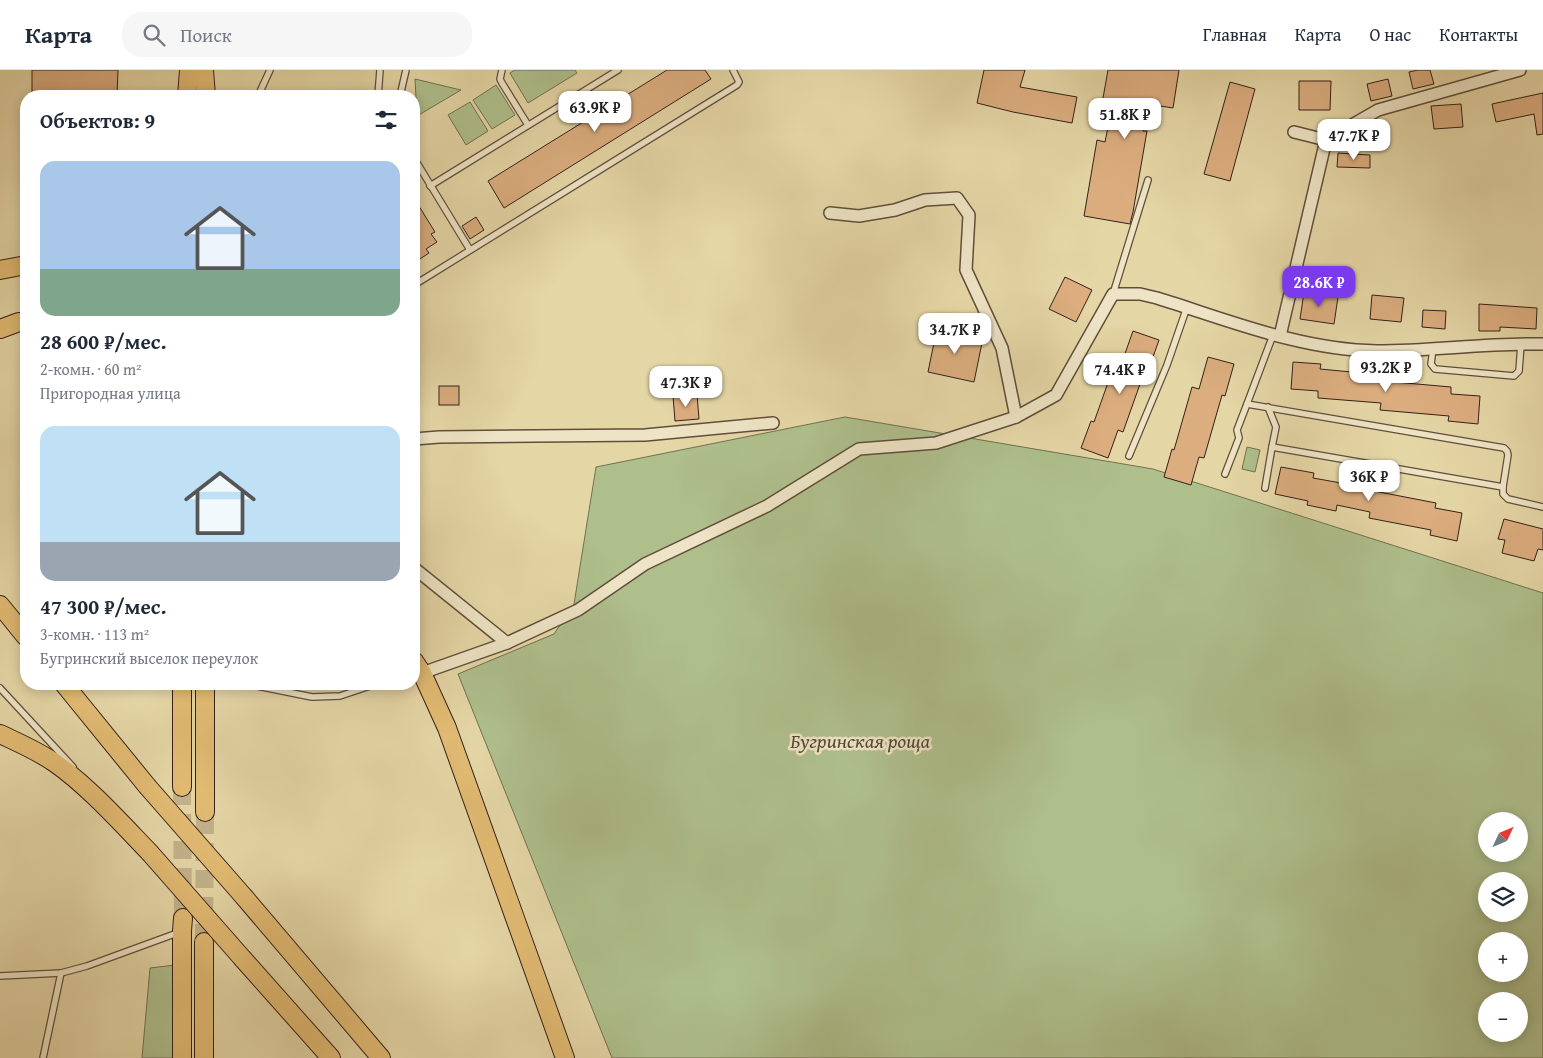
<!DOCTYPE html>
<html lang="ru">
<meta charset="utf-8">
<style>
body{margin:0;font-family:"Gentium Book Plus",serif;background:#f6f6f7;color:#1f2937;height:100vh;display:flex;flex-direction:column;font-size:19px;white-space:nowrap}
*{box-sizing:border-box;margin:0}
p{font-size:16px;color:#747a83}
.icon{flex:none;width:28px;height:28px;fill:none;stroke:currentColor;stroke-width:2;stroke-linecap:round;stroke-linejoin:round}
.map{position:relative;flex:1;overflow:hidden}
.side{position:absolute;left:20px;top:20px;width:400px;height:600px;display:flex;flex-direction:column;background:#fff;border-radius:20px;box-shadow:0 2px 12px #0003}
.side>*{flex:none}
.needle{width:32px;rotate:46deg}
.tools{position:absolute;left:1478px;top:742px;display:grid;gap:10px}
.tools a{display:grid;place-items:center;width:50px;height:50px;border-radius:50%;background:#fff;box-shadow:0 2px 12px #0003;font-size:25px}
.price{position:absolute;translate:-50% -42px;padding:0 11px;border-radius:10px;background:#fff;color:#222;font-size:16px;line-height:32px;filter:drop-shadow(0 1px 2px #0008)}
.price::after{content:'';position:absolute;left:50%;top:30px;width:15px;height:11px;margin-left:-8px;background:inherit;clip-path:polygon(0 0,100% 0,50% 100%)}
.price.active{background:#7c3aed;color:#fff}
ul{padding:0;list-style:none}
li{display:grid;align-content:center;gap:10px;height:265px;padding:0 20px}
li span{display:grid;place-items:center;height:155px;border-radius:15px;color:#555}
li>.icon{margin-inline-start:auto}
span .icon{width:90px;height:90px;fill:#fffc;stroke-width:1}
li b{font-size:21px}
h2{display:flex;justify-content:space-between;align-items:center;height:60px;padding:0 20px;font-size:21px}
header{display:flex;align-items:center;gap:30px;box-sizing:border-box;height:70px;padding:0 25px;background:#fff;border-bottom:1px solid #e0e1e3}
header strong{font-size:24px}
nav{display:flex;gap:28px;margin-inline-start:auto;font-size:18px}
.search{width:350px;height:45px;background:#f6f6f7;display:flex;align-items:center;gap:12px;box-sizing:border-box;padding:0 18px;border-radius:20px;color:#747a83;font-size:19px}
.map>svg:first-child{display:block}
</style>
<header>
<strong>Карта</strong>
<div class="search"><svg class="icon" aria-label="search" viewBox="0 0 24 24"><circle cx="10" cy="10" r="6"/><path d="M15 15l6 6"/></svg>Поиск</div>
<nav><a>Главная</a><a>Карта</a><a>О нас</a><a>Контакты</a></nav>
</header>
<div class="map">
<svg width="1543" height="988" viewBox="0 0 1543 988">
<rect width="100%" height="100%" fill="#e5d6a6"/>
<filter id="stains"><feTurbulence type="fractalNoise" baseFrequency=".004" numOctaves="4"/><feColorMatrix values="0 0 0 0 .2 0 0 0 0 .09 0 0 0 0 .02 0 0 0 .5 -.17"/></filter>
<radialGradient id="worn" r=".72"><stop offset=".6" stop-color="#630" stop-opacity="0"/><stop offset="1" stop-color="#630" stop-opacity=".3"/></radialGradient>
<g fill="#aebf8c" stroke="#717052" fill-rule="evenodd">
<path d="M515,0h60l2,3 -49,30 -18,-30z"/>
<path d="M415,9l46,11 -44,26z"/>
<path d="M496,15l19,30 -23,14 -19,-29z"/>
<path d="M470,32l18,29 -22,14 -18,-30z"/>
<path d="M845,347l308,52 390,124v465h-931l-154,-384 96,-40 20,-30 22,-137zM1486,751h33v33h-33zM1486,811h33v33h-33zM1486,871h33v33h-33zM1486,931h33v33h-33z"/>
<path d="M1247,377l13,3 -5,22 -13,-3z"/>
<path d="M175,895l-1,93h-32l8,-90z"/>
</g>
<g fill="#dbad7f" stroke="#342019">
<path d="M32,0h86l-1,26h-85z"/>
<path d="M667,0h38l6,9 -207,129 -16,-27z"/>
<path d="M984,0h41l-5,17 57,10 -5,26 -59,-11 -36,-9z"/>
<path d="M1108,0h71l-6,38 -25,-4 -5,27h4l-14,81 -3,12 -46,-8 13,-76 8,2 5,-25 -10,-2z"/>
<path d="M1418,0h12l4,14 -21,5 -4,-17z"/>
<path d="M1388,9l4,17 -21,5 -4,-17z"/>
<path d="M1299,11h32l-1,29h-31z"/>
<path d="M1230,12l25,7 -25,92 -26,-7z"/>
<path d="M1543,23v41l-6,1 -3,-21 -38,8 -4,-18z"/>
<path d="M1461,34l2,23 -29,2 -3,-23z"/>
<path d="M1338,83l32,2v13l-33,-1z"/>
<path d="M414,128l21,34 -4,2 6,8 -11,7 3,4 -15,10z"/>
<path d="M476,147l8,13 -14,9 -8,-13z"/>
<path d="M1065,207l27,13 -16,32 -27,-13z"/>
<path d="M1304,222l34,5 -4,27 -34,-5z"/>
<path d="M1372,225l32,3 -3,24 -31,-3z"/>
<path d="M1479,234l58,4 -1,21 -36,-2v4h-21z"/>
<path d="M1423,240l23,1 -1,18 -23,-2z"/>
<path d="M937,258l46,10 -9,44 -46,-10z"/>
<path d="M1133,261l26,9 -11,31 -3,-1 -22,62 -5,-2 -10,28 -27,-10 10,-27 3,1 22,-62 6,2z"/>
<path d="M1208,287l26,7 -9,32 -3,-1 -18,63 -5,-1 -8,28 -27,-8 8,-28 2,1 18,-63 7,2z"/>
<path d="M1293,292l28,2 -1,5 63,6v6l68,6v7l29,2 -2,28 -30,-3 1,-5 -69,-6 1,-7 -63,-5v-7l-27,-2z"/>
<rect x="439" y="316" width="20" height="19"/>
<path d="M697,324l2,25 -24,2 -2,-25z"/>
<path d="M1281,397l33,6 -1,5 28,5 1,-5 34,6 -2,7 62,12 -1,5 27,5 -5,28 -27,-6 1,-5 -62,-12 1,-6 -33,-7 -1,6 -29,-6 1,-4 -33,-7z"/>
<path d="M1504,449l39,10v21l-5,-1 -4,12 -32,-8 3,-13 -7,-1z"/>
</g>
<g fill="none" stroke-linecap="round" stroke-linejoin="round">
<g stroke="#c2b28a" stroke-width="18" stroke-dasharray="18 9" stroke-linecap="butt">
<path d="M182,717l1,131"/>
<path d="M204,872l1,-130"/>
</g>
<g stroke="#604e3c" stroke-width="8">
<g id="service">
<path d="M502,0l-2,9 2,4 26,42"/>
<path d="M258,26l12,-26"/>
<path d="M378,26l2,-26"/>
<path d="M400,26l6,-26"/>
<path d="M414,88l56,92"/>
<path d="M430,116l188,-116"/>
<path d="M414,215l323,-200 2,-3 -6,-12"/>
<path d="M1113,224l35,-114"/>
<path d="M1273,265l-26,69 257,44 3,3 1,4 -5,32"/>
<path d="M1433,279l-2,15 4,5 79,7 5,-5 2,-27"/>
<path d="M1268,337l8,20 -4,20 231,40v7l5,5 35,8"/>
<path d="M1129,386l38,-91 20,-58"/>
<path d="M1225,404l14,-36 -2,-8 10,-26"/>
<path d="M1265,418l7,-41"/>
<path d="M247,614l65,13 28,-1 36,-12"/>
<path d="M0,618l73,79"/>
<path d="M0,906l61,-3 26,-7 93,-34"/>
<path d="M43,988l18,-85"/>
</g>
</g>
<g stroke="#604e3c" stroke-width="14">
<g id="minor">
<path d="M1294,62l32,8 52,-30 142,-40"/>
<path d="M830,143l29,3 36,-6 30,-10 32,-2 12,17 -3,55 36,78 14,69"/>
<path d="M1280,266l46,-196"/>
<path d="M414,369l25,-2 206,-2 128,-12"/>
<path d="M414,498l93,75"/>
<path d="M422,603l85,-30 71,-33 67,-46 122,-58 92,-57 77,-6 80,-26 40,-22 57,-101h27l17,4c71,22 144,52 220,53 55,0 110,-8 166,-7"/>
</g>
</g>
<g stroke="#342019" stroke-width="20">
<g id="primary">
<path d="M204,0l2,26"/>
<path d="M187,26l2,-26"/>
<path d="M0,200l26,-5"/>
<path d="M0,259l19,-7h7"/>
<path d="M0,535l26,32"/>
<path d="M414,591l8,12 25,55 118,330"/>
<path d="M64,614l83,102"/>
<path d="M182,614v103"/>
<path d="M0,664c19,9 38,17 55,29 33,23 67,61 95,90"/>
<path d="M205,742v-128"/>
<path d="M245,828l136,160"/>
<path d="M243,889l88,99"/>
<path d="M182,988v-127l1,-13"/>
<path d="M204,988v-116"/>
</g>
</g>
<use href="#service" stroke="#eee4c5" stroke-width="5.5"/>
<use href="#minor" stroke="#eee4c5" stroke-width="11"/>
<use href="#primary" stroke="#e2bb73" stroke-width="18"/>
<g stroke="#342019" stroke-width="20" stroke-linecap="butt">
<g id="primary-bridge">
<path d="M147,716l98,112"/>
<path d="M150,783l93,106"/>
</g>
</g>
<use href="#primary-bridge" stroke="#e2bb73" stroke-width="18"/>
</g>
<g text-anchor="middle" stroke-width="5" stroke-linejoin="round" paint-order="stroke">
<g font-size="20" font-style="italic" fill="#524836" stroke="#eee4c5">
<text x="860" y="678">Бугринская роща</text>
</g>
</g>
<rect width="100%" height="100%" filter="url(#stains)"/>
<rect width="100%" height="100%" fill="url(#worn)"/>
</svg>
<div class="tools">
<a><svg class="needle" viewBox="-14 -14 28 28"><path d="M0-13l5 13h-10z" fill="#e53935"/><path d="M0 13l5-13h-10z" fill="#747a83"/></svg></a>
<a><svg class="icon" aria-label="layers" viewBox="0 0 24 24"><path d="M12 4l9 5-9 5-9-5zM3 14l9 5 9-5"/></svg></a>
<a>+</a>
<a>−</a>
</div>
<b class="price" style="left:595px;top:63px">63.9K ₽</b>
<b class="price" style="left:1125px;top:70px">51.8K ₽</b>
<b class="price" style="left:1354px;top:91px">47.7K ₽</b>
<b class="price active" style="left:1319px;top:238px">28.6K ₽</b>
<b class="price" style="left:955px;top:285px">34.7K ₽</b>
<b class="price" style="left:1386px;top:323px">93.2K ₽</b>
<b class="price" style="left:1120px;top:325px">74.4K ₽</b>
<b class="price" style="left:686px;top:338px">47.3K ₽</b>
<b class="price" style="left:1369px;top:432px">36K ₽</b>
<section class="side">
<h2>Объектов: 9<svg class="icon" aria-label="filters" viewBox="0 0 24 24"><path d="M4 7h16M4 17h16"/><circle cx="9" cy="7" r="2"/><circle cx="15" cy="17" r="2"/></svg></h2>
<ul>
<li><span style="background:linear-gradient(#a9c7e8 70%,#7fa58c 0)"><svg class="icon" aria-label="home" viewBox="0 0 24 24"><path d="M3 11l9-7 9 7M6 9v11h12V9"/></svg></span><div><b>28 600 ₽/мес.</b><p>2-комн. · 60 m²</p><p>Пригородная улица</p></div></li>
<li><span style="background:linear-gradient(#bfe0f5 75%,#9aa5b1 0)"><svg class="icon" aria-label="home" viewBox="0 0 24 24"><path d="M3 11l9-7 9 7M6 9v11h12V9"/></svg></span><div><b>47 300 ₽/мес.</b><p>3-комн. · 113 m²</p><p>Бугринский выселок переулок</p></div></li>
</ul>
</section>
</div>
